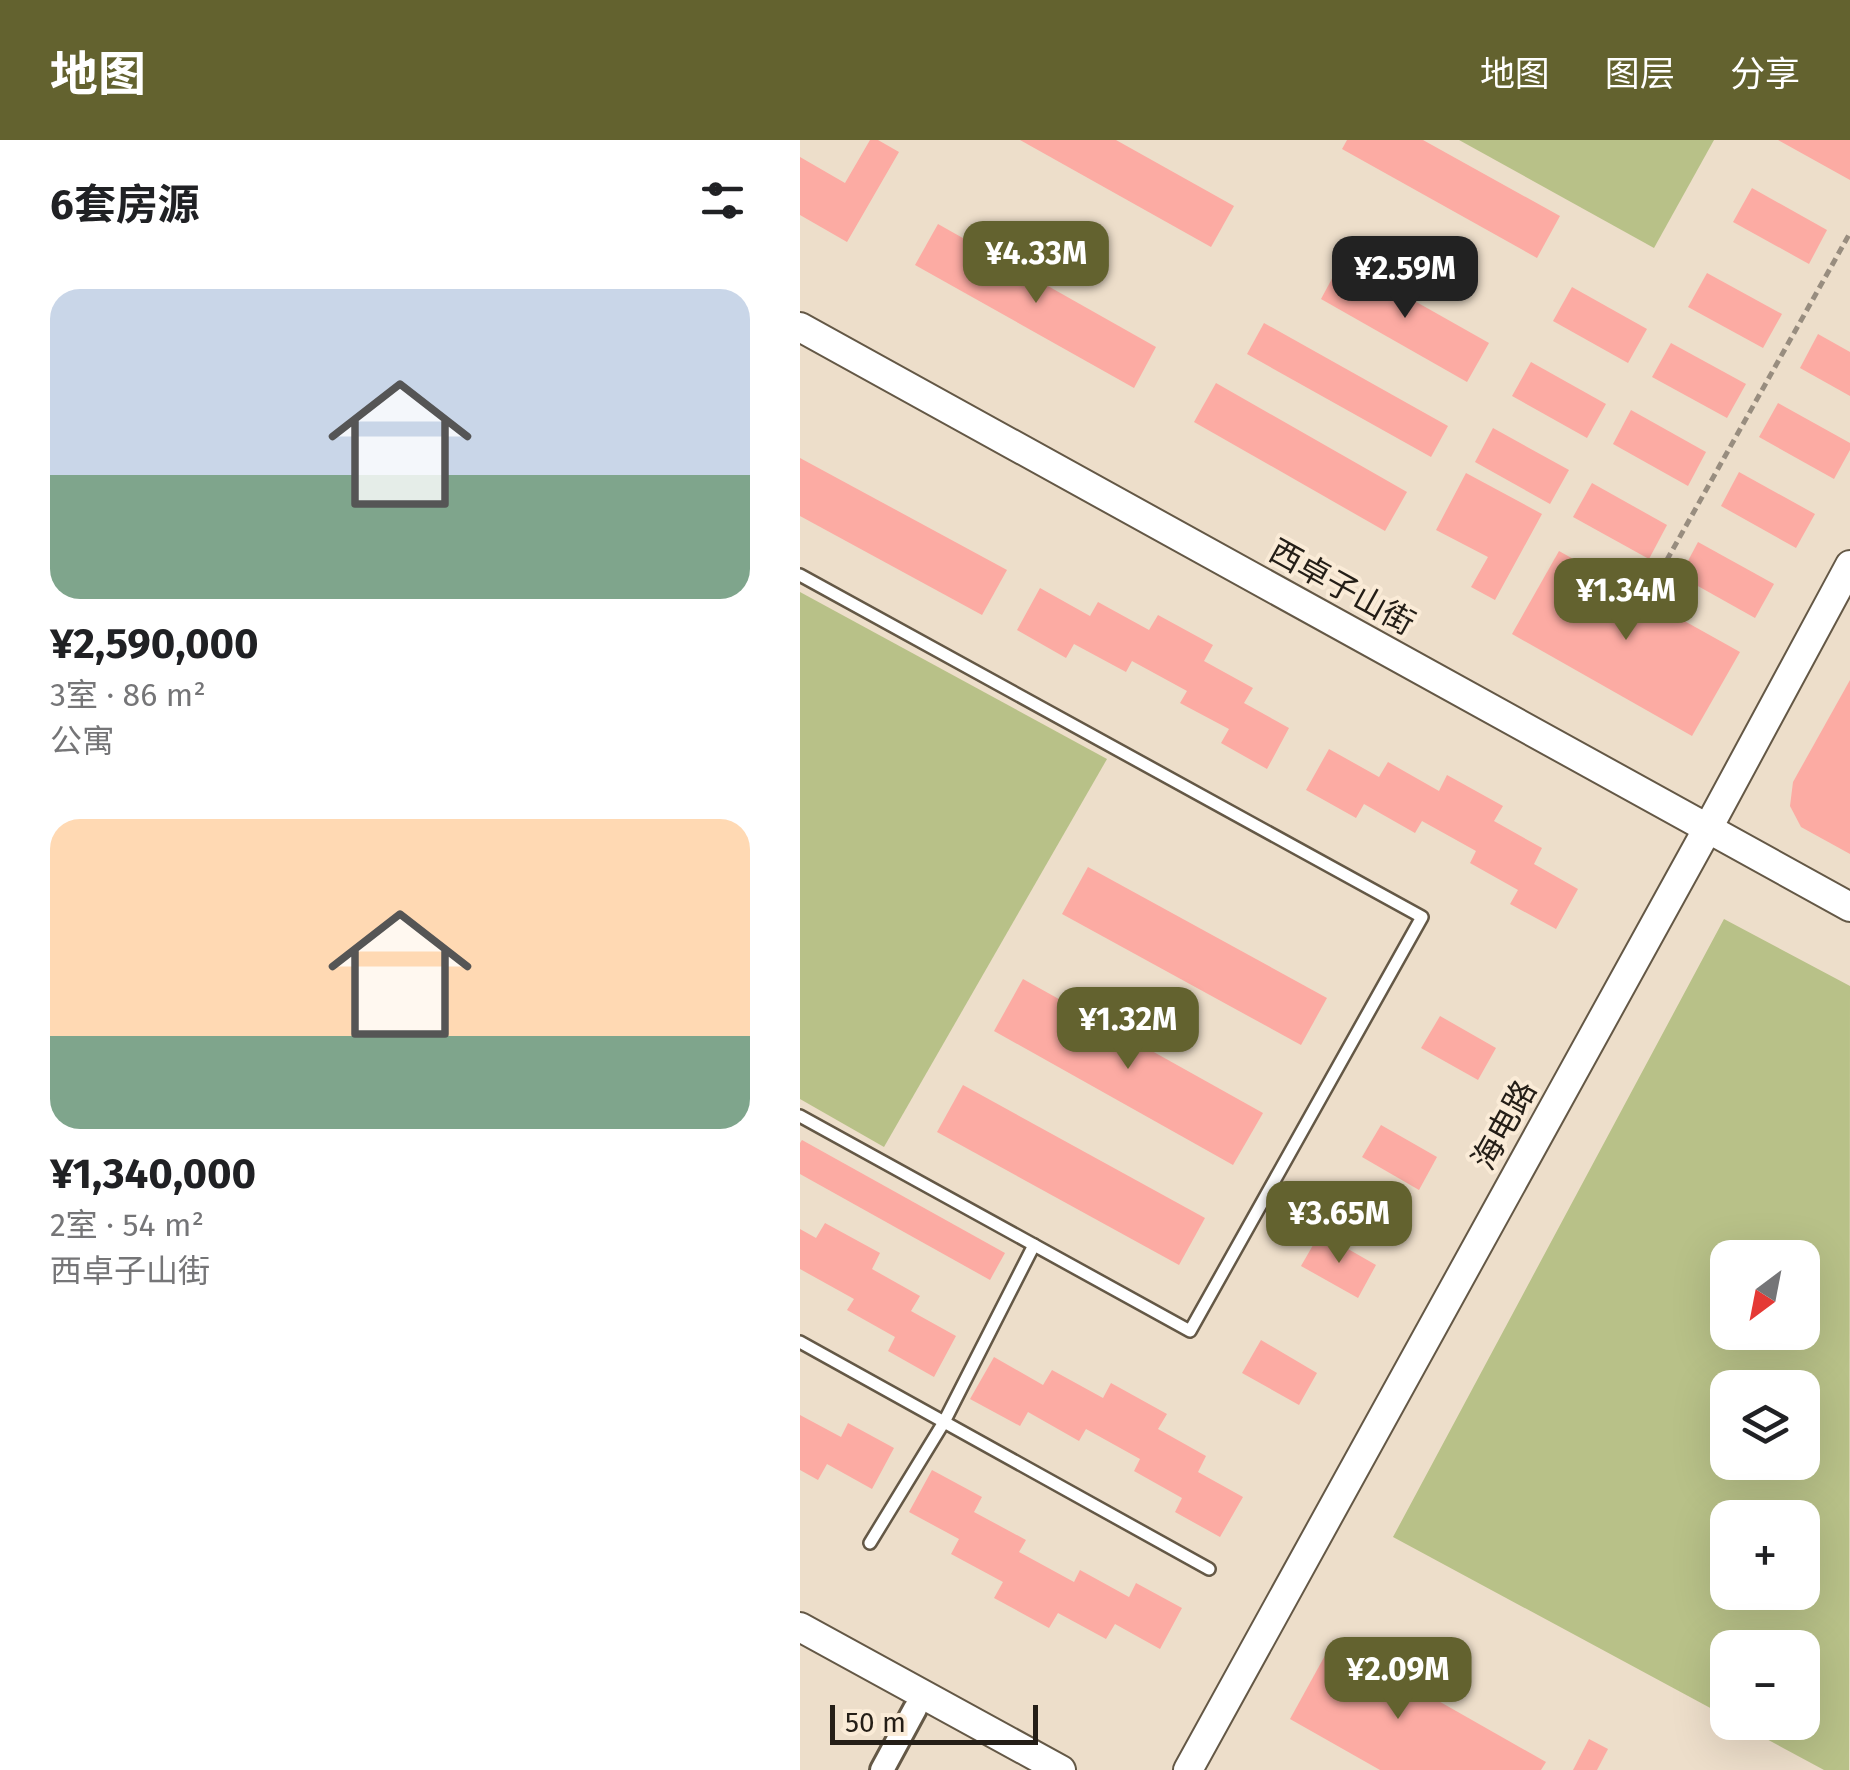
<!DOCTYPE html>
<html lang="zh">
<meta charset="utf-8">
<style>
body{margin:0;font-family:"Fira Sans","Noto Sans SC",sans-serif;background:#f6f6f6;color:#202124;height:100vh;display:flex;flex-direction:column;font-size:38px;white-space:nowrap}
*{box-sizing:border-box;margin:0}
p{font-size:32px;color:#757577}
.icon{flex:none;width:55px;height:55px;fill:none;stroke:currentColor;stroke-width:2;stroke-linecap:round;stroke-linejoin:round}
.map{position:relative;flex:1;overflow:hidden}
.details{display:flex;flex-direction:column;background:#fff;width:800px}
.details>*{flex:none}
.needle{width:65px;rotate:212deg}
.controls{position:absolute;left:910px;top:1100px;display:grid;gap:20px}
.controls a{display:grid;place-items:center;width:110px;height:110px;border-radius:20px;background:#fff;box-shadow:0 10px 40px #0002;font-size:50px}
.scale{position:absolute;left:30px;bottom:25px;width:208px;box-sizing:border-box;padding-left:10px;border:5px solid #241e17;border-top:0;font-size:28px;line-height:35px;white-space:nowrap;color:#241e17;-webkit-text-stroke:8px #faebd7;paint-order:stroke}
.price{position:absolute;translate:-50% -85px;padding:0 22px;border-radius:20px;background:#63622f;color:#fff;font-size:32px;line-height:65px;filter:drop-shadow(0 2px 5px #0008)}
.price::after{content:'';position:absolute;left:50%;top:60px;width:30px;height:22px;margin-left:-15px;background:inherit;clip-path:polygon(0 0,100% 0,50% 100%)}
.price.on{background:#222;color:#fff}
ul{padding:0;list-style:none}
li{display:grid;align-content:center;gap:20px;height:530px;padding:0 50px}
li span{display:grid;place-items:center;height:310px;border-radius:30px;color:#555}
li>.icon{margin-inline-start:auto}
span .icon{width:180px;height:180px;fill:#fffc;stroke-width:1}
li b{font-size:42px}
h2{display:flex;justify-content:space-between;align-items:center;height:120px;padding:0 50px;font-size:42px}
header{display:flex;align-items:center;gap:60px;box-sizing:border-box;height:140px;padding:0 50px;background:#63622f;color:#fff}
header strong{font-size:48px}
nav{display:flex;gap:55px;margin-inline-start:auto;font-size:35px}
main{display:flex;flex:1;min-height:0}
.map>svg:first-child{display:block}
</style>
<header>
<strong>地图</strong>
<nav><a>地图</a><a>图层</a><a>分享</a></nav>
</header>
<main>
<section class="details">
<h2>6套房源<svg class="icon" aria-label="filters" viewBox="0 0 24 24"><path d="M4 7h16M4 17h16"/><circle cx="9" cy="7" r="2"/><circle cx="15" cy="17" r="2"/></svg></h2>
<ul>
<li><span style="background:linear-gradient(#c9d6e8 60%,#7fa58c 0)"><svg class="icon" aria-label="home" viewBox="0 0 24 24"><path d="M3 11l9-7 9 7M6 9v11h12V9"/></svg></span><div><b>¥2,590,000</b><p>3室 · 86 m²</p><p>公寓</p></div></li>
<li><span style="background:linear-gradient(#ffd9b3 70%,#7fa58c 0)"><svg class="icon" aria-label="home" viewBox="0 0 24 24"><path d="M3 11l9-7 9 7M6 9v11h12V9"/></svg></span><div><b>¥1,340,000</b><p>2室 · 54 m²</p><p>西卓子山街</p></div></li>
</ul>
</section>
<div class="map">
<svg width="1050" height="1630" viewBox="0 0 1050 1630">
<rect width="100%" height="100%" fill="#eddeca"/>
<g fill="#b8c188" fill-rule="evenodd">
<path d="M659,0h255l-60,108z"/>
<path d="M0,452l307,167 -223,388 -84,-48z"/>
<path d="M924,779l126,67 -1,784h-25l-87,-47 65,-1v-74h-74l-1,69 -334,-180zM928,1118h74v74h-74zM928,1248h74v74h-74zM928,1378h74v74h-74z"/>
</g>
<g fill="#fcaba3">
<path d="M70,0h8l21,12 -52,90 -47,-27v-58l45,26z"/>
<path d="M220,0h96l118,66 -23,41z"/>
<path d="M547,0h76l137,76 -23,42 -195,-109z"/>
<path d="M978,0h72v40z"/>
<path d="M952,48l75,42 -18,34 -76,-42z"/>
<path d="M138,84l218,123 -22,41 -219,-123z"/>
<path d="M542,120l147,83 -22,39 -146,-83z"/>
<path d="M907,133l75,41 -19,34 -75,-41z"/>
<path d="M772,147l75,42 -19,34 -75,-42z"/>
<path d="M464,183l184,103 -17,31 -184,-103z"/>
<path d="M1018,194l32,18v44l-50,-28z"/>
<path d="M871,203l75,41 -19,34 -75,-41z"/>
<path d="M731,222l75,42 -19,34 -75,-42z"/>
<path d="M416,243l191,109 -22,39 -191,-109z"/>
<path d="M978,263l72,40v7l-16,29 -75,-42z"/>
<path d="M831,270l75,42 -18,34 -75,-42z"/>
<path d="M693,288l76,42 -19,34 -75,-42z"/>
<path d="M0,318l207,112 -25,45 -182,-99z"/>
<path d="M939,332l76,42 -19,34 -75,-42z"/>
<path d="M666,333l76,41 -47,86 -24,-13 17,-30 -52,-27z"/>
<path d="M792,343l75,42 -18,34 -76,-42z"/>
<path d="M898,402l76,42 -19,34 -75,-42z"/>
<path d="M759,411l181,101 -48,84 -180,-102z"/>
<path d="M240,448l50,28 8,-14 51,28 9,-15 55,30 -9,16 49,27 -9,15 45,25 -22,41 -46,-26 8,-14 -49,-26 7,-12 -55,-30 -6,11 -52,-28 -8,14 -49,-28z"/>
<path d="M1050,540v174l-49,-27 -11,-21 3,-24z"/>
<path d="M529,609l50,28 9,-15 51,29 8,-16 56,31 -9,15 48,27 -8,16 44,25 -22,40 -46,-25 8,-14 -48,-27 6,-12 -54,-30 -7,12 -51,-29 -8,14 -50,-28z"/>
<path d="M288,727l239,131 -26,47 -239,-131z"/>
<path d="M223,839l240,134 -30,52 -239,-134z"/>
<path d="M640,876l56,32 -18,32 -57,-32z"/>
<path d="M163,945l242,133 -26,47 -242,-133z"/>
<path d="M581,985l56,32 -18,33 -57,-33z"/>
<path d="M2,1000l203,113 -15,27 -190,-106v-31z"/>
<path d="M25,1083l55,30 -8,16 48,27 -9,15 45,25 -22,41 -46,-26 7,-14 -48,-27 7,-11 -54,-30v-40l16,9z"/>
<path d="M520,1093l56,32 -18,33 -57,-32z"/>
<path d="M461,1200l56,33 -18,32 -57,-32z"/>
<path d="M194,1217l49,28 9,-15 51,28 8,-15 56,31 -9,15 48,27 -8,16 45,25 -23,40 -45,-25 7,-14 -48,-27 6,-12 -54,-30 -7,12 -51,-29 -8,14 -50,-27z"/>
<path d="M0,1275l41,22 7,-14 46,25 -22,41 -45,-25 -9,16 -18,-10z"/>
<path d="M132,1330l50,27 -8,15 52,28 -7,12 55,30 6,-12 49,27 7,-14 46,25 -22,41 -45,-25 -9,15 -48,-26 -9,15 -55,-30 9,-16 -52,-28 8,-15 -50,-27z"/>
<path d="M533,1501l213,121 -5,8h-161l-90,-51z"/>
<path d="M789,1599l19,10 -11,21h-24z"/>
</g>
<g fill="none" stroke-linecap="round" stroke-linejoin="round">
<g stroke="#645846" stroke-width="16">
<g id="service">
<path d="M0,435l622,342 -232,414 -390,-215"/>
<path d="M0,1202l409,227"/>
<path d="M70,1403l74,-121 90,-177"/>
</g>
</g>
<g stroke="#645846" stroke-width="28">
<path id="minor" d="M82,1630l33,-61"/>
</g>
<g stroke="#645846" stroke-width="32">
<g id="tertiary">
<path d="M0,187l1050,580"/>
<path d="M0,1487l261,143"/>
<path d="M388,1630l520,-942 142,-263"/>
</g>
</g>
<path stroke="#988d7f" stroke-width="5" stroke-dasharray="8 5" stroke-linecap="butt" d="M854,443l196,-350"/>
<use href="#service" stroke="#fff" stroke-width="11"/>
<use href="#minor" stroke="#fff" stroke-width="22"/>
<use href="#tertiary" stroke="#fff" stroke-width="28"/>
</g>
<g text-anchor="middle" stroke-width="8" stroke-linejoin="round" paint-order="stroke">
<g font-size="32" fill="#241e17" stroke="#faebd7">
<text transform="translate(542 447) rotate(29)" y="11">西卓子山街</text>
<text transform="translate(704 985) rotate(-61)" y="11">海电路</text>
</g>
</g>
</svg>
<div class="controls">
<a><svg class="needle" viewBox="-14 -14 28 28"><path d="M0-13l5 13h-10z" fill="#e53935"/><path d="M0 13l5-13h-10z" fill="#757577"/></svg></a>
<a><svg class="icon" aria-label="layers" viewBox="0 0 24 24"><path d="M12 4l9 5-9 5-9-5zM3 14l9 5 9-5"/></svg></a>
<a>+</a>
<a>−</a>
</div>
<div class="scale">50 m</div>
<b class="price" style="left:236px;top:166px">¥4.33M</b>
<b class="price on" style="left:605px;top:181px">¥2.59M</b>
<b class="price" style="left:826px;top:503px">¥1.34M</b>
<b class="price" style="left:328px;top:932px">¥1.32M</b>
<b class="price" style="left:539px;top:1126px">¥3.65M</b>
<b class="price" style="left:598px;top:1582px">¥2.09M</b>
</div>
</main>
